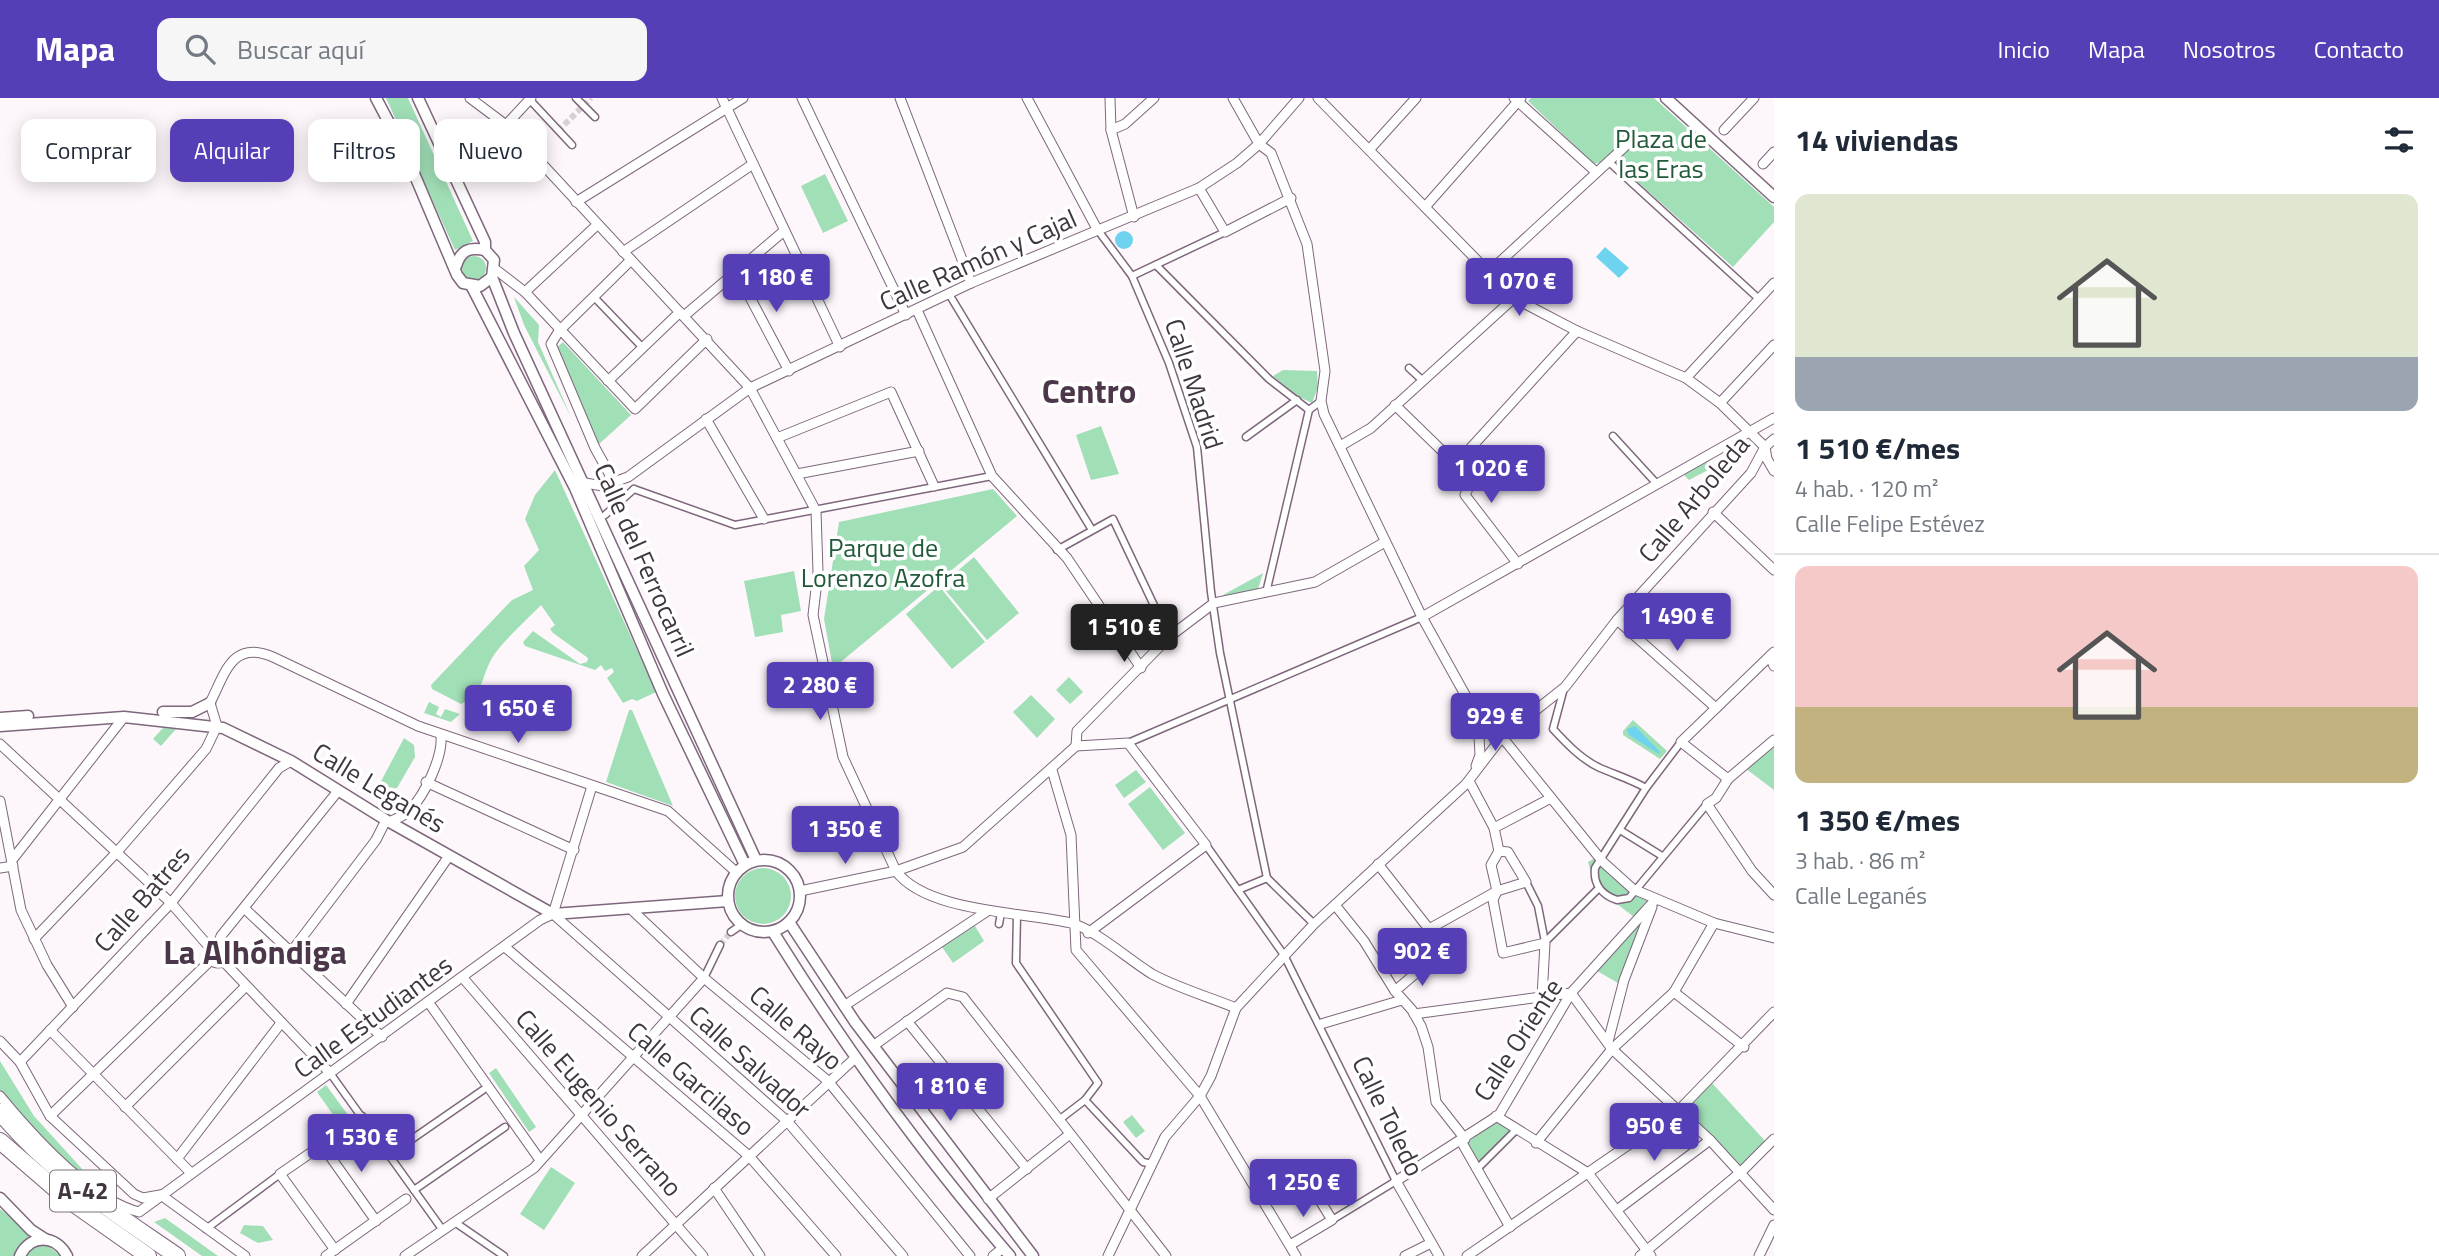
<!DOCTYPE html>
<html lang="es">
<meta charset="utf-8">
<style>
body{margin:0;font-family:"Titillium Web",sans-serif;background:#f6f6f7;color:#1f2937;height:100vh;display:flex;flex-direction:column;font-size:26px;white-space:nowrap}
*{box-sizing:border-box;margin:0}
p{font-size:23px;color:#747a83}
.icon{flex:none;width:38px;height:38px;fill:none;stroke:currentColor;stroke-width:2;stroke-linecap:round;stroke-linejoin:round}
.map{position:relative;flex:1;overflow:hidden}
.panel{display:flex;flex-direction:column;background:#fff;width:665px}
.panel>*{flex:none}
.top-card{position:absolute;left:21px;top:21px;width:665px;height:63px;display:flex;gap:14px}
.price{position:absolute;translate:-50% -60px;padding:0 16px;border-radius:7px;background:#563eb6;color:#fff;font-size:23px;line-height:46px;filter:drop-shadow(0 2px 4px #0008)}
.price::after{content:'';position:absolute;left:50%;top:42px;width:21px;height:16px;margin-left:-10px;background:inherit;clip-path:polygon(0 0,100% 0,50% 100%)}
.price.on{background:#222;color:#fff}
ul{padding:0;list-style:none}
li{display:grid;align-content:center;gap:14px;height:371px;padding:0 21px}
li+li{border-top:2px solid #e0e1e3}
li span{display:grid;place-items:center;height:217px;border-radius:14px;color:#555}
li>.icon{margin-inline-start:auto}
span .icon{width:126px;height:126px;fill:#fffc;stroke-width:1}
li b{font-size:30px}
h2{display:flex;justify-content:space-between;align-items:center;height:84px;padding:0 21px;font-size:30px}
.chip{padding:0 24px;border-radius:14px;background:#fff;box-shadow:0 4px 18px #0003;font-size:24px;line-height:63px}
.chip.on{background:#563eb6;color:#fff}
header{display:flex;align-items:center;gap:42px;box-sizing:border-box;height:98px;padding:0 35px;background:#563eb6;color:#fff}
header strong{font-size:33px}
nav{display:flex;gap:38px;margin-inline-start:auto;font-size:24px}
.search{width:490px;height:63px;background:#f6f6f7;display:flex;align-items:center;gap:18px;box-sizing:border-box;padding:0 24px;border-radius:14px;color:#747a83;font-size:26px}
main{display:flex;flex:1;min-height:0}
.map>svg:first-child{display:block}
</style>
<header>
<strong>Mapa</strong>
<div class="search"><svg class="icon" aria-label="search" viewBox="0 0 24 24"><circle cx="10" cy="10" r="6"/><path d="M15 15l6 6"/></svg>Buscar aquí</div>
<nav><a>Inicio</a><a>Mapa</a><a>Nosotros</a><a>Contacto</a></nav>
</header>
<main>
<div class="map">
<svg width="1774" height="1158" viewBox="0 0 1774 1158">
<rect width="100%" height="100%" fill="#fdf7fc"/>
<g fill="#a1dfb7">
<path d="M386,0h22l65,143 -18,9z"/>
<path d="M1531,0h123l120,109v15l-41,45 -121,-108 -18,5 -66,-63z"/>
<path d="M825,76l23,47 -25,12 -22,-47z"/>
<circle cx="474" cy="170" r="12"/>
<path d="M514,199l25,28 -1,17 33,75 -47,-92z"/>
<path d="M563,244l68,73 -34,31 -43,-96z"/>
<path d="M1283,272l34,1 1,16 -6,16 -15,-7 -24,-20z"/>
<path d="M1101,328l18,48 -28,6 -15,-45z"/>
<path d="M1710,362v9l-21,11 -5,-5z"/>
<path d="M555,372l101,222 -19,9 -5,-2 -9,4 -16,-25 7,-6 -2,-4 -7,3 -4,-6 -6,5 -70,-24 -2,-4 10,-11 47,33 7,-2 1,-4 -35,-25 -3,-4 5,-4 -14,-20c-14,15 -41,38 -50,55 -11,20 -6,32 -30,44l-29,-15 -1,-4 81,-85 21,-10 -9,-24 15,-16 -14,-31 10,-24z"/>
<path d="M993,391l24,27 -180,149 -5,-2 -8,-44 15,-97z"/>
<path d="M974,459l45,56 -32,27 -46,-55z"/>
<path d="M794,473l7,40 -20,4 2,17 -28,5 -11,-56z"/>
<path d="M1263,475l-5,16 -34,8 -1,-2z"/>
<path d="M939,488l46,56 -33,27 -46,-55z"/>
<path d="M1069,579l14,15 -13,12 -14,-14z"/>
<path d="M1031,597l24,24 -18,19 -24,-26z"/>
<path d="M429,604l10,5 -3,7 5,3 4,-8 15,5 -9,8 -27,-9z"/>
<path d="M629,612h3l41,96 -67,-24z"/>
<path d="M1633,622l34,31 -7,8 -37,-24v-4z"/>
<path d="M163,630l13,1 -15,17 -8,-7z"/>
<path d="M404,640l10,7 1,12 -18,31 -13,3 -6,-4z"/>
<path d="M1774,645v47l-29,-22z"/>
<path d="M1136,672l10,12 -22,16 -9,-13z"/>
<path d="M1150,689l35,46 -22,17 -35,-46z"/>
<path d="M1595,760l53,41 -14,18 -39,-30 -7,-25z"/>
<circle cx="763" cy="798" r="28"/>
<path d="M1644,819l-26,66 -21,-12z"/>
<path d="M975,828l9,15 -31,22 -11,-16z"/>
<path d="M0,963l34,55 50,55 -3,2 -47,-40 -34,-41z"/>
<path d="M496,970l40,59 -7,5 -40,-59z"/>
<path d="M1712,985l54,59 -24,25 -54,-55v-6z"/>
<path d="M326,987l25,34 -10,7 -24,-34z"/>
<path d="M1132,1017l13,16 -9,7 -13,-16z"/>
<path d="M1498,1022l15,13 -33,33 -13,-23z"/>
<path d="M551,1069l24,16 -31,47 -24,-16z"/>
<path d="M0,1111l61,47h-61z"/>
<path d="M165,1120l46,33 7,5h-16l-48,-34z"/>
<path d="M244,1127l19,1 10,14 -15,3 -18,-10z"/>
</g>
<g fill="#6dd3ee">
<circle cx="1124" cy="142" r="9"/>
<path d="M1605,149l24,21 -10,10 -23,-21z"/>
<path d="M1635,628l25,26 -1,2 -30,-19 -2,-6z"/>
</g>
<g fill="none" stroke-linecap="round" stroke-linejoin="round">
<g stroke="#d7d0d6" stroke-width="6" stroke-dasharray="6 3" stroke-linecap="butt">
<path d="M558,33l33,-33"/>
<path d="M720,847l11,-13"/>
</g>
<g stroke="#7e677c" stroke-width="9">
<g id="pedestrian">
<path d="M576,0l19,19"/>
<path d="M530,2l42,45"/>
<path d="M1609,64l150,137"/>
<path d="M1097,131l35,47 37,87 28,84 14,145 9,61 47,225"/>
<path d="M1156,167l113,114 40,31"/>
<path d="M1132,178l93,-44"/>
<path d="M949,196l143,236"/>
<path d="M594,199l49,51"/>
<path d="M1409,270l13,12"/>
<path d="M1613,338l44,48"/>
<path d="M1246,339l51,-37"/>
<path d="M634,391l101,36 257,-49"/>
<path d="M605,417l29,-26"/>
<path d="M1057,452l56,-31 56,118"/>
<path d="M1266,495l43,-183 12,-9"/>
<path d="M1564,590l-11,41c14,15 28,30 47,39 16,7 30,11 46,20"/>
<path d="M1681,644l-35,46 -51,80c-2,16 7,27 22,32l12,-2 78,-94"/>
<path d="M1128,645l294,-126"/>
<path d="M1620,732l42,26"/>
<path d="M1206,747l78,110 112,226 -64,39"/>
<path d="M1267,780l47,46"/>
<path d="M1526,784l12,24 7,36"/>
<path d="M1238,792l29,-12"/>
<path d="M1017,816l-1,49 82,120 -13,17 -26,20"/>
<path d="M999,826l2,-11"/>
<path d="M731,834l10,-7"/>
<path d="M1547,842l52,-52"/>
<path d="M704,880l16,-33"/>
<path d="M330,975l112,156"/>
<path d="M1085,1002l58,62 9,2"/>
<path d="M322,1047l40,-29"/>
<path d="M389,1057l94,-65"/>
<path d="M1477,1071l38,-38"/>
<path d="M414,1092l91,-63"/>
<path d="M456,1125l48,33"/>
<path d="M206,1131l74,-55"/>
</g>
</g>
<g stroke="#7e677c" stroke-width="11">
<g id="minor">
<path d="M470,0l36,27 244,263 66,123 2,61 -5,43 30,142 53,114c30,41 127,41 175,52 25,7 58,37 81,51 26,14 57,23 84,34"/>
<path d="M722,0l118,249"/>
<path d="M802,0l104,217"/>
<path d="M900,0l71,185"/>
<path d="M1027,0l70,131"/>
<path d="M1110,0l1,32 23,87"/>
<path d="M1233,0l26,46 12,9 36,91 18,127 -4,30 3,13 98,203 56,101 24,19 101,125 30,27 81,34 60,15"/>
<path d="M1318,0l196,200 63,33 109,47 34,25 45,44 2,12 7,12"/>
<path d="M1514,0l82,74"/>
<path d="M506,27l25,-27"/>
<path d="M1111,32l14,-6 29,-26"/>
<path d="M1724,32l30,-32"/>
<path d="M1369,52l47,-52"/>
<path d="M1763,66l11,-12"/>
<path d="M1199,90l26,44 66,-34"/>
<path d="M576,104l167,-104"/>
<path d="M1425,109l96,-109"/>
<path d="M623,154l130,-88"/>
<path d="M495,171l30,23 110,117 72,-70"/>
<path d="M736,173l53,100"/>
<path d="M1490,173l143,-132"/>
<path d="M525,194l72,-67"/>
<path d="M917,212l75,166 75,82 74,110"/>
<path d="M684,218l100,-85"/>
<path d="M1686,280l88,-95"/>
<path d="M608,283l72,-69"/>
<path d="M1720,305l54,-58"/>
<path d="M1395,307l77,75 -7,15 53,69"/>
<path d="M706,321l58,100"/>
<path d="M777,340l114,-46 43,94"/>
<path d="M1342,347l29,-17 143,-130"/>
<path d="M1457,365l120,-132"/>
<path d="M797,376l122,-23"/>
<path d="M585,385l18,3 25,-9 122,-89 221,-105 228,-95 38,-25 22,-19 40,-46"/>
<path d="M607,387l3,-10 -15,-27 -44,-104 8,-13 72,-71"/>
<path d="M1713,414l61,58"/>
<path d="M1422,519l352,-199"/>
<path d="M1617,522l99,88"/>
<path d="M1770,558l4,10"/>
<path d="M1774,642l-46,39 -12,19 -9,6 45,67 22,24"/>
<path d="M0,646l171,159 40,46"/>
<path d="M1076,648l1,-15 92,-94 45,-34 101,-21 70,-40"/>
<path d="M1476,668l4,-11 -2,-37"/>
<path d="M1052,672l19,65 5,115 124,146 96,160"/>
<path d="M1728,681l-47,-37 93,-90"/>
<path d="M1469,683l25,47 5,23"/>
<path d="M426,684l148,68"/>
<path d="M0,703l21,109 26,55 26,42"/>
<path d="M389,724c7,-3 15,-6 20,-11 16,-16 34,-54 32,-76"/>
<path d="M1494,730l57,-30"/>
<path d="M12,762l112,-143"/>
<path d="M1378,766l51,65 68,-38 29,-9 -18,-30 -9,-1"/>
<path d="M0,770l13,-2"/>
<path d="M800,793l96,-20 67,-24 113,-101 52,-3 78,102 -118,88"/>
<path d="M1497,793l-4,9 10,53 42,-10 -3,54"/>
<path d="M1497,793l-6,-26 8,-14"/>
<path d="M1335,807l29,36 31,50 17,19 9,16 7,21 8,55 29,37"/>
<path d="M244,810l138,129"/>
<path d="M633,813l71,67 124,103 142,175"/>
<path d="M553,816l234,207 116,135"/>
<path d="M553,816l39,-128"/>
<path d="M34,841l83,-87 89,-103 11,-23 -7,-23c15,-29 22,-64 63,-46l145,69 250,85 68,61"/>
<path d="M218,847l3,-9 117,-145"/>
<circle cx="218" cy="856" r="9"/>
<path d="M505,849l244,209 87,100"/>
<path d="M291,854l85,-112 10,-20"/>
<path d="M223,863l107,112"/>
<path d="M463,880l240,278"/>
<path d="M1395,893l35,-30"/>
<path d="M1674,894l70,55"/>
<path d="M429,905l111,157"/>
<path d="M346,906l103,-148"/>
<path d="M844,908l142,-94"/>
<path d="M1414,916l157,-21 41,56 98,91 64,70"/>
<path d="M907,923l120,148"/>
<path d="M1321,926l81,-24"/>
<path d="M50,932l141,143"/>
<path d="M0,943l20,21 30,54 84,78 9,4 17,-3"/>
<path d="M1608,944l16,-62 28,-73"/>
<path d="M873,948l74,-53 16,4 203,259"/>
<path d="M20,964l151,-159 108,-135 12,-7"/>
<path d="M0,998c33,40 89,103 139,116l401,-292 13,-6"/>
<path d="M125,1009l121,-121"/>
<path d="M50,1018l162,-157"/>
<path d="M1496,1018l92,57 63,83"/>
<path d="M1461,1043l49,86"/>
<path d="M1536,1045l76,-94 62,-57 40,-69"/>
<path d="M177,1061l104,-136"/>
<path d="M714,1090l46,68"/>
<path d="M161,1097l84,61"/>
<path d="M988,1101l82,-65"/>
<path d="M1263,1103l42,-25 27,44 -42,25"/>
<path d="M1617,1112l93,-70"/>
<path d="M335,1152l-55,-76 42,-29 54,76"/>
<path d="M326,1158l80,-57"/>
<path d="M405,1158l129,-88 170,-190"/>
<path d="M642,1158l212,-197"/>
<path d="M993,1158l10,-8"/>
<path d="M1108,1158l57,-119 35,-41 11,-20 25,-68 78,-84 152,-140 36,-47 63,-50 52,-67 134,-147 14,-26 9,-8"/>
<path d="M1405,1158l26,-13"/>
<path d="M1439,1158l-43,-75 103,-66 72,-122 85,-94"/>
<path d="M1467,1158l212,-146 95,-98"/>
<path d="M1640,1158l101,-84 33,-33"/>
<path d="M1759,1158l15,-31"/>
</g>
</g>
<g stroke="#7e677c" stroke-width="13">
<g id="tertiary">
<path d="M376,0l31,59 50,118 6,8 17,3 12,-9 2,-17 -9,-10v-8l-67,-144"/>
<path d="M1666,0l108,99"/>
<path d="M456,168c5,-16 13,-19 29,-16"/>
<path d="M492,179l22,56 242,527"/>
<path d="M472,189l103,201 88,206 82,171"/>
<path d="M163,614h29l18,-9"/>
<path d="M0,620l28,-2"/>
<path d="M0,628l124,-9 99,11 68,33 95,59 167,94 175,-13"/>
<circle cx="764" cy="798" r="36"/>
<path d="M789,824l66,100 178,234"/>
<path d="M773,834c71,114 149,222 237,324"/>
<path d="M0,1100l31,32 14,9"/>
<path d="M20,1158c10,-22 36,-22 47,0"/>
</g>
</g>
<g stroke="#7e677c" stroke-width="18">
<g id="motorway">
<path d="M0,1014c49,60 115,101 177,144"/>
<path d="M0,1043l67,58 81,57"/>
</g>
</g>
<use href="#pedestrian" stroke="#fff" stroke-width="6"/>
<use href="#minor" stroke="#fff" stroke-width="9"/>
<use href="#tertiary" stroke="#fff" stroke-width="10"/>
<use href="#motorway" stroke="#fff" stroke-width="16"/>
</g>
<g text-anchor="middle" stroke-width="7" stroke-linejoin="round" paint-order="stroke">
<rect fill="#fff" stroke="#7a7279" stroke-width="2" x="50" y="1072.5" width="66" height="41" rx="5"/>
<g font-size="24" font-weight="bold" fill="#413640">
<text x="83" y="1101">A-42</text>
</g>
<g font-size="26" fill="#215939" stroke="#fff">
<text x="1661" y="50">Plaza de<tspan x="1661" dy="30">las Eras</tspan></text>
<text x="883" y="459">Parque de<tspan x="883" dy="30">Lorenzo Azofra</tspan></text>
</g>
<g font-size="26" fill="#413640" stroke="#fff">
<text transform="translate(978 162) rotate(-24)" y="9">Calle Ramón y Cajal</text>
<text transform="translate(1194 286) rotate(72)" y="9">Calle Madrid</text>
<text transform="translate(1694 401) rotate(-50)" y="9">Calle Arboleda</text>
<text transform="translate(644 462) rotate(66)" y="9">Calle del Ferrocarril</text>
<text transform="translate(379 690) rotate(31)" y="9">Calle Leganés</text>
<text transform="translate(142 801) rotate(-49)" y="9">Calle Batres</text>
<text transform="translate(373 919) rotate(-36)" y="9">Calle Estudiantes</text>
<text transform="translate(796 930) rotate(41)" y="9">Calle Rayo</text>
<text transform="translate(1518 942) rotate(-57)" y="9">Calle Oriente</text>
<text transform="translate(750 964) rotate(42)" y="9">Calle Salvador</text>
<text transform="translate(691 981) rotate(41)" y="9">Calle Garcilaso</text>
<text transform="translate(599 1005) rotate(49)" y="9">Calle Eugenio Serrano</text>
<text transform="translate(1388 1018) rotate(64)" y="9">Calle Toledo</text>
</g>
<g font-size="33" font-weight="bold" fill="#4c374a" stroke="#fff">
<text x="1089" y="305">Centro</text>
<text x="255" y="866">La Alhóndiga</text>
</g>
</g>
</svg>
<b class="price" style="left:776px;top:216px">1 180 €</b>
<b class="price" style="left:1519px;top:220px">1 070 €</b>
<b class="price" style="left:1491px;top:407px">1 020 €</b>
<b class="price" style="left:1677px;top:555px">1 490 €</b>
<b class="price on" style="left:1124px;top:566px">1 510 €</b>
<b class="price" style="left:820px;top:624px">2 280 €</b>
<b class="price" style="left:518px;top:647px">1 650 €</b>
<b class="price" style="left:1495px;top:655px">929 €</b>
<b class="price" style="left:845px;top:768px">1 350 €</b>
<b class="price" style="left:1422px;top:890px">902 €</b>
<b class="price" style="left:950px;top:1025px">1 810 €</b>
<b class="price" style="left:1654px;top:1065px">950 €</b>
<b class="price" style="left:361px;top:1076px">1 530 €</b>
<b class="price" style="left:1303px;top:1121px">1 250 €</b>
<div class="top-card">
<a class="chip">Comprar</a>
<a class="chip on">Alquilar</a>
<a class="chip">Filtros</a>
<a class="chip">Nuevo</a>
</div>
</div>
<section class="panel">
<h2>14 viviendas<svg class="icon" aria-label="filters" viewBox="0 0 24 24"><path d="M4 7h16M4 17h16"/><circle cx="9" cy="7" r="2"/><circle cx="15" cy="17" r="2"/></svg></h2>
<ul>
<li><span style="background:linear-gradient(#dfe7d0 75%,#9aa5b1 0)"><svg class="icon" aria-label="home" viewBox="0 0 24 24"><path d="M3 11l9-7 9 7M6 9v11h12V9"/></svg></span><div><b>1 510 €/mes</b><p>4 hab. · 120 m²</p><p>Calle Felipe Estévez</p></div></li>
<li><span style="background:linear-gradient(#f6c9c9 65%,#c2b280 0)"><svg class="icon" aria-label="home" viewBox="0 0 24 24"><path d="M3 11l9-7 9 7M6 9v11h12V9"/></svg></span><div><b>1 350 €/mes</b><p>3 hab. · 86 m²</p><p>Calle Leganés</p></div></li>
</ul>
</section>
</main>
